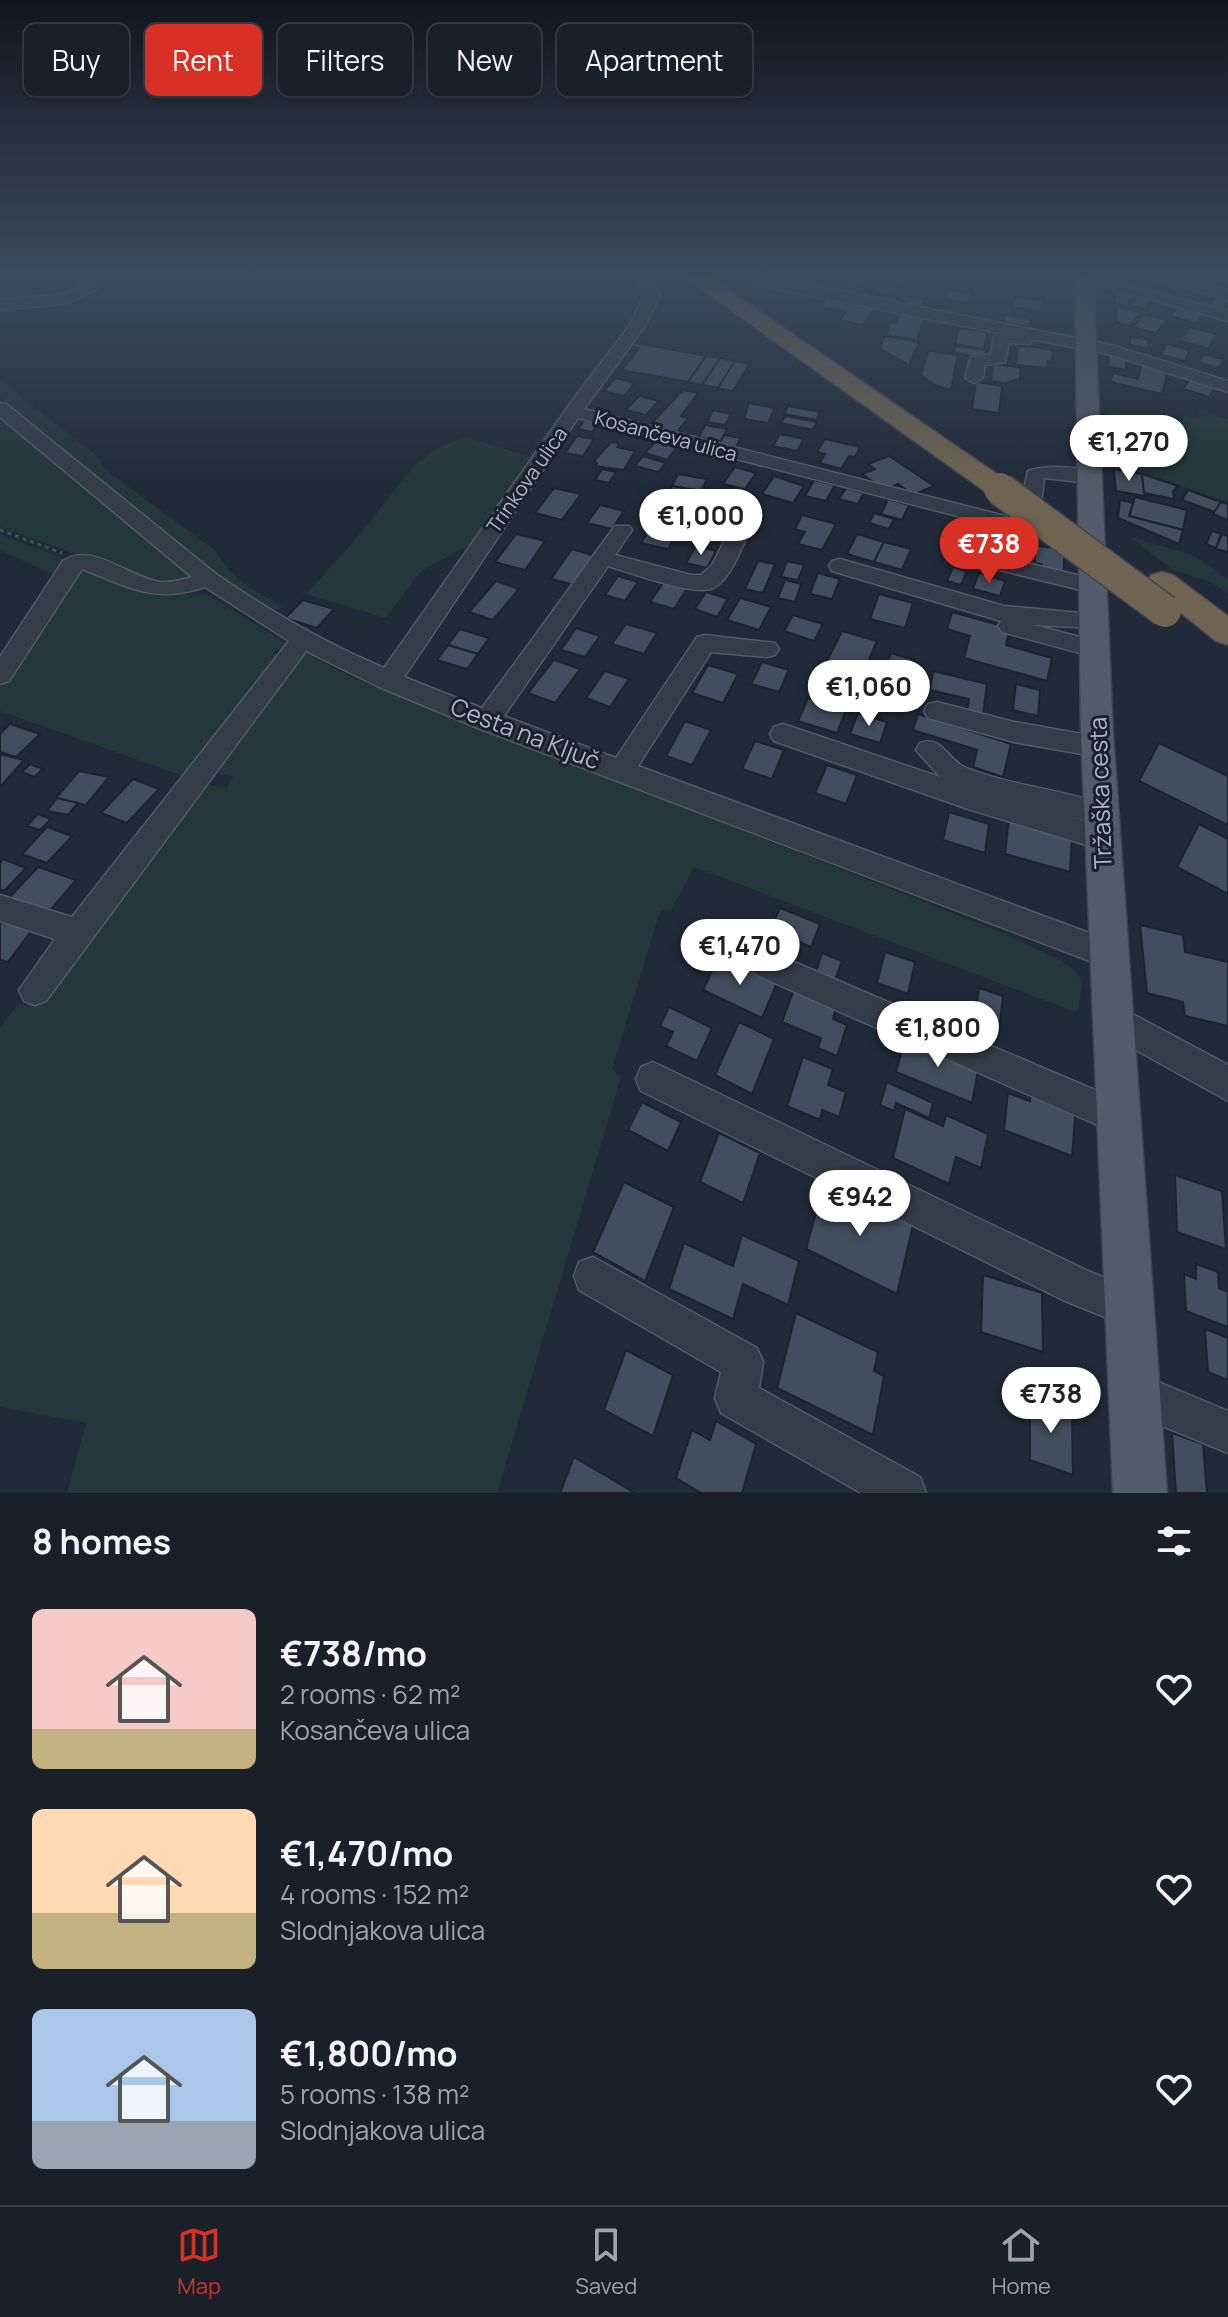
<!DOCTYPE html>
<meta charset="utf-8">
<style>
body{margin:0;font-family:Manrope,sans-serif;background:#262d36;color:#f1f3f6;height:100vh;display:flex;flex-direction:column;font-size:30px;white-space:nowrap}
*{box-sizing:border-box;margin:0}
p{font-size:26px;color:#9fa3a8}
.icon{flex:none;width:44px;height:44px;fill:none;stroke:currentColor;stroke-width:2;stroke-linecap:round;stroke-linejoin:round}
.map{position:relative;height:1493px;overflow:hidden}
.panel{display:flex;flex-direction:column;background:#19202a;flex:1}
.panel>*{flex:none}
.guide{position:absolute;left:24px;top:24px;width:800px;height:72px;display:flex;gap:16px}
.price{position:absolute;translate:-50% -68px;padding:0 18px;border-radius:28px;background:#fff;color:#222;font-size:26px;line-height:52px;filter:drop-shadow(0 2px 4px #0008)}
.price::after{content:'';position:absolute;left:50%;top:48px;width:24px;height:18px;margin-left:-12px;background:inherit;clip-path:polygon(0 0,100% 0,50% 100%)}
.price.on{background:#d93025;color:#fff}
ul{padding:0;list-style:none}
li{display:flex;align-items:center;gap:24px;height:200px;padding:0 32px}
li span{display:grid;place-items:center;flex:none;width:224px;height:160px;border-radius:12px;color:#555}
li>.icon{margin-inline-start:auto}
span .icon{width:96px;height:96px;fill:#fffc;stroke-width:1}
li b{font-size:34px}
h2{display:flex;justify-content:space-between;align-items:center;height:96px;padding:0 32px;font-size:34px}
.pill{padding:0 28px;border-radius:12px;background:#19202a;box-shadow:0 2px 6px #0004,0 0 0 2px #373e47;font-size:28px;line-height:72px}
.pill.on{background:#d93025;color:#fff}
.menu{display:flex;justify-content:space-around;align-items:center;height:112px;border-top:2px solid #373e47;background:#19202a;font-size:22px;color:#9fa3a8}
.menu a{display:grid;justify-items:center;gap:4px}
.menu .on{color:#d93025}
.map>svg:first-child{display:block}
</style>
<div class="map">
<svg width="1228" height="1493" viewBox="0 0 1228 1493">
<rect width="100%" height="100%" fill="#212a38"/>
<g fill="#24373a">
<path d="M595,366l6,1 -124,174 -57,31 -34,46 -80,-24c20,-21 39,-43 58,-65 29,-34 55,-85 105,-91l59,18z"/>
<path d="M0,380l102,80 -2,4 11,10 105,77c11,26 43,42 66,56l-9,5c-98,-60 -185,-142 -273,-215z"/>
<path d="M1200,410l28,9v83l-126,-43 -2,-34 7,-1 3,-13 72,16 2,-11 15,1z"/>
<path d="M0,419l188,155 2,5 -17,6 -26,-5 -37,-19 -24,-3 -86,-31z"/>
<path d="M0,534l61,24 7,3 -11,12h-8l-49,-23z"/>
<path d="M1130,537l63,18 35,24v14l-20,-12 -35,-11z"/>
<path d="M86,567l63,24 61,5 78,48 -16,9 9,3 -89,123 -192,-68v-24l36,-50 40,-66z"/>
<path d="M301,651l57,29 646,253 58,28 12,8 8,13 -4,31 -384,-146 -23,43h-9l-4,8 -46,151 9,8 -124,416h-430l19,-70 -86,-16v-380l19,-23 9,2 172,-223 26,5 7,-11 -26,-6z"/>
</g>
<g fill="#424d5d" stroke="#1c232f" stroke-width="2">
<path d="M847,277l14,2 -7,10 -14,-3z"/>
<path d="M880,284l17,3 -7,9 -16,-4z"/>
<path d="M1116,287l22,6 -13,13 -10,-3z"/>
<path d="M948,289l24,4 -5,10 -24,-4z"/>
<path d="M1140,294l14,4 -10,11 -15,-4z"/>
<path d="M900,295l26,5 -5,7 -17,-3 2,-4 -8,-1z"/>
<path d="M1016,296l27,5 -3,11 -28,-5z"/>
<path d="M1216,297l12,4 -4,9 -16,-4z"/>
<path d="M826,299l48,10 -11,16 -23,-5 6,-8 -25,-5z"/>
<path d="M1180,305l26,7 -10,11 -26,-7z"/>
<path d="M1117,306l24,7 -12,13 -12,-4z"/>
<path d="M900,313l25,4 -8,23 -31,-5 5,-13 5,1z"/>
<path d="M1144,314l23,6 -11,13 -24,-6z"/>
<path d="M1005,315l26,4 -2,8 -26,-4z"/>
<path d="M1189,327l28,7 -9,14 -28,-7z"/>
<path d="M959,328l28,4 -3,17 -29,-5z"/>
<path d="M885,336l34,6 -10,23 -29,-16z"/>
<path d="M1131,337l18,3 -1,8 -18,-3z"/>
<path d="M632,342l74,14 -18,26 -66,-12 17,-22 -11,-2z"/>
<path d="M1166,344l24,6 -5,11 -24,-6z"/>
<path d="M955,346l31,4 -1,8 -31,-5z"/>
<path d="M1029,346l24,4 -1,12 -4,-1 -1,7 -32,-3 3,-18z"/>
<path d="M928,351l30,4 -7,35 -16,-5 -14,-10z"/>
<path d="M1205,354l20,6 -7,8 -20,-6z"/>
<path d="M1109,355l17,2v13l-17,-3z"/>
<path d="M706,356l14,2 -18,27 -14,-3z"/>
<path d="M720,358l15,3 -17,27 -16,-3z"/>
<path d="M735,361l14,3 -16,27 -15,-3z"/>
<path d="M1142,363l26,6 -6,25 -52,-12 3,-9 25,6z"/>
<path d="M993,364l28,4 -1,11 -15,4 -14,-2z"/>
<path d="M615,378l20,5 -11,13 -20,-5z"/>
<path d="M1191,378l26,7 -8,12 -26,-8z"/>
<path d="M976,382l26,4 -3,27 -27,-4z"/>
<path d="M683,390l15,3 -17,23 7,2 -11,14 -27,-7z"/>
<path d="M639,396l20,5 -13,14 -20,-5z"/>
<path d="M749,403l26,5 -7,15 -24,-4z"/>
<path d="M788,406l32,6 -4,8 -32,-6z"/>
<path d="M713,410l18,4 -6,11 -18,-3z"/>
<path d="M785,416l32,6 -4,8 -32,-7z"/>
<path d="M584,420l14,3 -6,9 -14,-3z"/>
<path d="M705,425l22,4 -6,12 -22,-4z"/>
<path d="M780,434l24,5 -7,12 -24,-5z"/>
<path d="M724,435l17,3 -5,9 -21,-4 6,-2z"/>
<path d="M577,436l17,3 -11,17 -18,-3z"/>
<path d="M825,439l35,8 -5,10 -6,-1 -8,13 -21,-6 5,-9 -8,-2z"/>
<path d="M611,442l8,1 -2,4 18,4 -11,19 -29,-4 2,-3 -3,-2z"/>
<path d="M655,442l22,5 -10,13 -22,-7z"/>
<path d="M643,456l23,7 -8,9 -23,-6z"/>
<path d="M889,456l45,30 -21,9 -15,-11 -13,6 -23,-16 13,-5 -7,-5z"/>
<path d="M735,467l21,6 -11,16 -22,-5z"/>
<path d="M602,469l14,3 -7,11 -14,-3z"/>
<path d="M1114,469l28,5 3,22 -29,-5z"/>
<path d="M678,474l29,5 -6,12 -29,-5z"/>
<path d="M1142,474l36,12 -5,5 1,8 -30,-6z"/>
<path d="M774,476l30,10 -11,17 -31,-9z"/>
<path d="M814,480l21,5 -9,16 -21,-5z"/>
<path d="M672,486l29,5 -6,13 -29,-6z"/>
<path d="M554,488l27,6 -19,26 -27,-7z"/>
<path d="M846,488l18,5 -6,11 -19,-5z"/>
<path d="M1188,490l33,12 -6,10 -33,-12z"/>
<path d="M1135,497l52,13 -4,20 -54,-14z"/>
<path d="M888,499l21,6 -7,15 -21,-6z"/>
<path d="M1120,500l13,3 -4,13 54,14 -4,14 -61,-26z"/>
<path d="M1221,502l7,2v16l-15,-6z"/>
<path d="M600,505l24,6 -12,18 -25,-6z"/>
<path d="M874,513l20,6 -5,10 -20,-6z"/>
<path d="M802,515l34,9 -14,26 -24,-6 7,-12 -10,-3z"/>
<path d="M657,517l26,6 -15,26 -27,-6z"/>
<path d="M967,518l31,8 -11,31 -32,-8z"/>
<path d="M698,525l24,5 -6,13 -24,-4z"/>
<path d="M1212,531l9,3 -5,14 -10,-4z"/>
<path d="M516,534l29,7 -20,29 -30,-8z"/>
<path d="M857,534l27,8 -10,20 -27,-8z"/>
<path d="M1222,534l6,2v16l-12,-3z"/>
<path d="M884,542l27,7 -9,21 -28,-8z"/>
<path d="M1035,545l29,5v24l-22,-4v-6l-7,-1z"/>
<path d="M696,546l20,5 -9,17 -21,-5z"/>
<path d="M572,549l23,7 -21,29 -23,-6z"/>
<path d="M758,561l17,3 -12,29 -18,-4z"/>
<path d="M787,561l17,4 -6,15 -17,-3z"/>
<path d="M953,567l14,4 -6,14 -14,-4z"/>
<path d="M818,573l22,6 -8,20 -22,-5z"/>
<path d="M979,573l26,8 -5,15 -27,-7z"/>
<path d="M618,576l20,6 -13,19 -20,-6z"/>
<path d="M665,580l23,7 -14,22 -24,-7z"/>
<path d="M785,580l16,4 -6,18 -17,-4z"/>
<path d="M496,581l23,8 -26,31 -24,-8z"/>
<path d="M706,592l22,7 -11,18 -22,-8z"/>
<path d="M879,594l34,9 -8,25 -35,-9z"/>
<path d="M740,598l31,9 -12,23 -32,-10z"/>
<path d="M303,600l31,9 -17,19 -32,-10z"/>
<path d="M952,612l58,16 -4,17 46,13 -5,23 -83,-23 6,-22 -23,-7z"/>
<path d="M793,615l30,9 -9,17 -30,-10z"/>
<path d="M626,624l31,9 -13,21 -32,-10z"/>
<path d="M576,628l24,8 -15,21 -24,-7z"/>
<path d="M460,629l29,9 -11,16 -30,-9z"/>
<path d="M842,631l35,10 -21,48 -37,-12z"/>
<path d="M448,645l30,9 -11,15 -30,-9z"/>
<path d="M891,653l23,7 -11,33 -24,-8z"/>
<path d="M554,660l26,9 -25,34 -27,-10z"/>
<path d="M762,662l27,8 -10,22 -28,-8z"/>
<path d="M708,665l30,9 -15,29 -31,-10z"/>
<path d="M605,671l24,8 -19,28 -24,-9z"/>
<path d="M933,671l54,13 -4,30 -16,-4 2,-11 -39,-9z"/>
<path d="M1016,684l24,6 -2,26 -25,-6z"/>
<path d="M808,698l38,12 -9,23 -39,-12z"/>
<path d="M858,713l29,9 -7,21 -30,-9z"/>
<path d="M918,714l93,30 -8,33 -30,-10 4,-17 -64,-20z"/>
<path d="M685,721l26,9 -19,35 -26,-9z"/>
<path d="M10,724l30,10 -24,23 -16,-5v-18z"/>
<path d="M755,741l29,9 -12,29 -30,-10z"/>
<path d="M1159,743l69,33v49l-89,-44z"/>
<path d="M0,754l24,6 -23,26h-1z"/>
<path d="M30,764l13,5 -9,8 -12,-5z"/>
<path d="M827,765l30,10 -11,29 -31,-11z"/>
<path d="M79,771l30,6 -23,28 -30,-7z"/>
<path d="M133,779l26,10 -32,34 -26,-10z"/>
<path d="M57,798l21,5 -10,12 -21,-4z"/>
<path d="M949,812l40,12 -4,29 -42,-13z"/>
<path d="M38,814l13,5 -11,11 -13,-4z"/>
<path d="M1009,818l63,16 -2,38 -65,-18z"/>
<path d="M1199,824l29,15v55l-51,-27z"/>
<path d="M47,827l25,9 -25,27 -25,-9z"/>
<path d="M3,859l23,9 -22,23 -4,-2v-26z"/>
<path d="M38,867l38,13 -29,34 -39,-15z"/>
<path d="M780,908l40,16 -9,23 -41,-17z"/>
<path d="M0,922l32,8 -24,32 -8,-2z"/>
<path d="M1140,925l43,10 2,17 43,10v64l-43,-10 -2,-14 -36,-9z"/>
<path d="M885,952l30,10 -7,32 -31,-11z"/>
<path d="M822,953l20,8 -7,19 -19,-8z"/>
<path d="M719,956l58,27 -15,35 -59,-28z"/>
<path d="M795,987l42,17 -4,15 14,6 -10,31 -19,-8 3,-10 -39,-16z"/>
<path d="M979,988l24,8 -4,35 -25,-8z"/>
<path d="M669,1007l43,21 -15,33 -31,-15 7,-14 -13,-6z"/>
<path d="M739,1022l35,17 -22,55 -37,-19z"/>
<path d="M906,1035l73,30 -7,38 -76,-31z"/>
<path d="M803,1057l30,12 -5,16 18,7 -7,25 -17,-7 -2,10 -33,-14z"/>
<path d="M887,1082l46,21 -4,15 -33,-15 -2,8 -14,-6z"/>
<path d="M1031,1089l45,17 -4,50 -68,-26 4,-37 22,8z"/>
<path d="M642,1102l39,20 -13,29 -40,-21z"/>
<path d="M905,1109l38,17 3,-11 42,19 -7,34 -25,-11 -7,27 -56,-26z"/>
<path d="M719,1133l41,20 -17,50 -43,-21z"/>
<path d="M1175,1175l47,16 4,58 -49,-17z"/>
<path d="M624,1182l50,25 -29,74 -52,-29z"/>
<path d="M824,1184l89,41 -16,69 -91,-45z"/>
<path d="M742,1235l57,26 -11,44 -45,-21 -10,35 -64,-30 15,-46 49,23z"/>
<path d="M1196,1264l22,8 1,16 9,4v35l-42,-16 -2,-37 12,5z"/>
<path d="M983,1275l59,18 1,59 -62,-20z"/>
<path d="M796,1313l82,39 -4,19 10,5 -11,59 -96,-47z"/>
<path d="M1205,1329l23,9v42l-20,-8z"/>
<path d="M626,1350l47,25 -20,61 -49,-26z"/>
<path d="M1030,1395l42,15 1,65 -43,-15z"/>
<path d="M716,1421l40,23 -14,49h-41l-25,-15 16,-48 18,10z"/>
<path d="M1172,1433l31,11 4,49h-31z"/>
<path d="M574,1457l61,36h-75z"/>
</g>
<g fill="none" stroke-linecap="round" stroke-linejoin="round">
<g stroke="#525a66" stroke-width="3">
<g id="minor">
<path d="M87,276h14l-1,11 -32,16 -68,7v-10l65,-6 21,-9z"/>
<path d="M636,276h14l10,20 -15,30 -61,83 433,110 11,-48c16,-6 58,-6 71,6l-10,6 -45,-5 -5,44 -3,4 -17,6 -441,-114 -174,259 78,31 133,-182h14l3,4 -17,25 76,20h10l11,-10 15,-29h14l4,5c-8,16 -15,38 -32,47 -17,9 -85,-16 -105,-22l-104,150 112,42 81,-121 8,-2 70,8 4,6 -4,6 -8,2 -56,-5 -73,114 481,178 5,10 -5,10 -11,4 -630,-240 -99,-41 -73,-36 -260,350 -11,4 -11,-4 -5,-11 36,-51 -55,-18v-26l72,22 217,-276 -84,-54c-52,17 -76,0 -123,-18l-73,112 -9,3v-27l63,-96c28,-20 67,17 97,21 11,1 21,-2 32,-5l-192,-160v-14l6,1 210,170c53,37 109,69 168,94l191,-271 55,-72 14,-29z"/>
<path d="M751,276h14l346,69 117,36v11l-120,-38 -77,-15 -1,5 -21,-1 -4,19 -20,3 -2,13 -9,5 -9,-5 6,-21 20,-3 3,-17 5,-4 -238,-47 -5,-1z"/>
<path d="M1065,276h25l138,35v10z"/>
<path d="M1147,276h25l56,14v10z"/>
<path d="M995,555l106,26 3,5 -3,5 -8,2 -106,-26 -3,-5z"/>
<path d="M840,559l164,47 98,9 3,5 -3,5 -8,3 -60,-3 69,18 4,6 -4,6 -8,2 -93,-25 -4,-6 3,-5 -169,-50 -3,-5 3,-5z"/>
<path d="M937,702l77,20 85,15 9,3 4,7 -4,7 -9,3 -85,-15 -86,-24 -4,-7 4,-7z"/>
<path d="M783,724l157,53 -24,-27 4,-7c23,-8 27,17 46,25 46,18 98,22 146,38l4,8 -4,8 -10,3 -33,-9 44,14 4,8 -4,8 -10,4 -135,-41 -194,-68 -4,-7 4,-7z"/>
<path d="M721,927l73,35 336,143 5,12 -5,12 -12,5 -346,-152 -62,-31 -4,-10 4,-10z"/>
<path d="M1112,1003l116,62v36l-128,-71 -4,-11 4,-11z"/>
<path d="M653,1062l435,209 55,22 6,14 -6,14 -14,6 -66,-27 -422,-209 -5,-12 5,-12z"/>
<path d="M593,1257l164,91 6,14 -4,26 161,89 6,16h-65l-140,-80 -6,-15 6,-26 -142,-82 -5,-14 5,-14z"/>
<path d="M1134,1372l94,39v42l-109,-45 -6,-15 6,-15z"/>
</g>
</g>
<g stroke="#3e4552" stroke-width="3">
<path id="major" d="M1075,276h18l20,457 54,760h-54l-32,-760z"/>
</g>
<g stroke="#3f4753" stroke-width="3">
<g id="highway">
<path d="M683,276h25l302,207 4,6 -4,6 -10,3 -10,-3z"/>
<path d="M1162,572l11,3 55,41v29l-12,-4 -65,-52 -5,-7 5,-7z"/>
</g>
</g>
<path stroke="#405356" stroke-width="3" stroke-dasharray="4 4" stroke-linecap="butt" d="M0,530l62,23"/>
<use href="#minor" fill="#343c48" fill-rule="evenodd"/>
<use href="#major" fill="#525b68" fill-rule="evenodd"/>
<use href="#highway" fill="#6e6451" fill-rule="evenodd"/>
<g stroke="#3f4753" stroke-width="35" stroke-linecap="butt">
<path id="highway-bridge" d="M1000,489l165,122"/>
</g>
<use href="#highway-bridge" stroke="#6e6451" stroke-width="32"/>
</g>
<linearGradient id="sky" x2="0" y2="1"><stop stop-color="#12171f"/><stop offset="0.57" stop-color="#3d4a5e"/><stop offset="1" stop-color="#3d4a5e" stop-opacity="0"/></linearGradient>
<rect width="1228" height="485" fill="url(#sky)"/>
<g text-anchor="middle" stroke-width="6" stroke-linejoin="round" paint-order="stroke">
<g font-size="20" fill="#afb7c5" stroke="#1a212d">
<text transform="translate(666 436) rotate(15)" y="7">Kosančeva ulica</text>
<text transform="translate(527 480) rotate(-55)" y="7">Trinkova ulica</text>
</g>
<g font-size="24" fill="#afb7c5" stroke="#1a212d">
<text transform="translate(525 734) rotate(21)" y="8">Cesta na Ključ</text>
<text transform="translate(1101 793) rotate(-92)" y="8">Tržaška cesta</text>
</g>
</g>
</svg>
<b class="price" style="left:1129px;top:483px">€1,270</b>
<b class="price" style="left:701px;top:557px">€1,000</b>
<b class="price on" style="left:989px;top:585px">€738</b>
<b class="price" style="left:869px;top:728px">€1,060</b>
<b class="price" style="left:740px;top:987px">€1,470</b>
<b class="price" style="left:938px;top:1069px">€1,800</b>
<b class="price" style="left:860px;top:1238px">€942</b>
<b class="price" style="left:1051px;top:1435px">€738</b>
<div class="guide">
<a class="pill">Buy</a>
<a class="pill on">Rent</a>
<a class="pill">Filters</a>
<a class="pill">New</a>
<a class="pill">Apartment</a>
</div>
</div>
<section class="panel">
<h2>8 homes<svg class="icon" aria-label="filters" viewBox="0 0 24 24"><path d="M4 7h16M4 17h16"/><circle cx="9" cy="7" r="2"/><circle cx="15" cy="17" r="2"/></svg></h2>
<ul>
<li><span style="background:linear-gradient(#f6c9c9 75%,#c2b280 0)"><svg class="icon" aria-label="home" viewBox="0 0 24 24"><path d="M3 11l9-7 9 7M6 9v11h12V9"/></svg></span><div><b>€738/mo</b><p>2 rooms · 62 m²</p><p>Kosančeva ulica</p></div><svg class="icon" aria-label="heart" viewBox="0 0 24 24"><path d="M12 20l-8-8c-3-5 5-10 8-4 3-6 11-1 8 4z"/></svg></li>
<li><span style="background:linear-gradient(#ffd9b3 65%,#c2b280 0)"><svg class="icon" aria-label="home" viewBox="0 0 24 24"><path d="M3 11l9-7 9 7M6 9v11h12V9"/></svg></span><div><b>€1,470/mo</b><p>4 rooms · 152 m²</p><p>Slodnjakova ulica</p></div><svg class="icon" aria-label="heart" viewBox="0 0 24 24"><path d="M12 20l-8-8c-3-5 5-10 8-4 3-6 11-1 8 4z"/></svg></li>
<li><span style="background:linear-gradient(#a9c7e8 70%,#9aa5b1 0)"><svg class="icon" aria-label="home" viewBox="0 0 24 24"><path d="M3 11l9-7 9 7M6 9v11h12V9"/></svg></span><div><b>€1,800/mo</b><p>5 rooms · 138 m²</p><p>Slodnjakova ulica</p></div><svg class="icon" aria-label="heart" viewBox="0 0 24 24"><path d="M12 20l-8-8c-3-5 5-10 8-4 3-6 11-1 8 4z"/></svg></li>
</ul>
</section>
<nav class="menu">
<a class="on"><svg class="icon" aria-label="map" viewBox="0 0 24 24"><path d="M3 6l6-2 6 2 6-2v14l-6 2-6-2-6 2zM9 4v14M15 6v14"/></svg>Map</a>
<a><svg class="icon" aria-label="saved" viewBox="0 0 24 24"><path d="M7 4h10v16l-5-4-5 4z"/></svg>Saved</a>
<a><svg class="icon" aria-label="home" viewBox="0 0 24 24"><path d="M3 11l9-7 9 7M6 9v11h12V9"/></svg>Home</a>
</nav>
